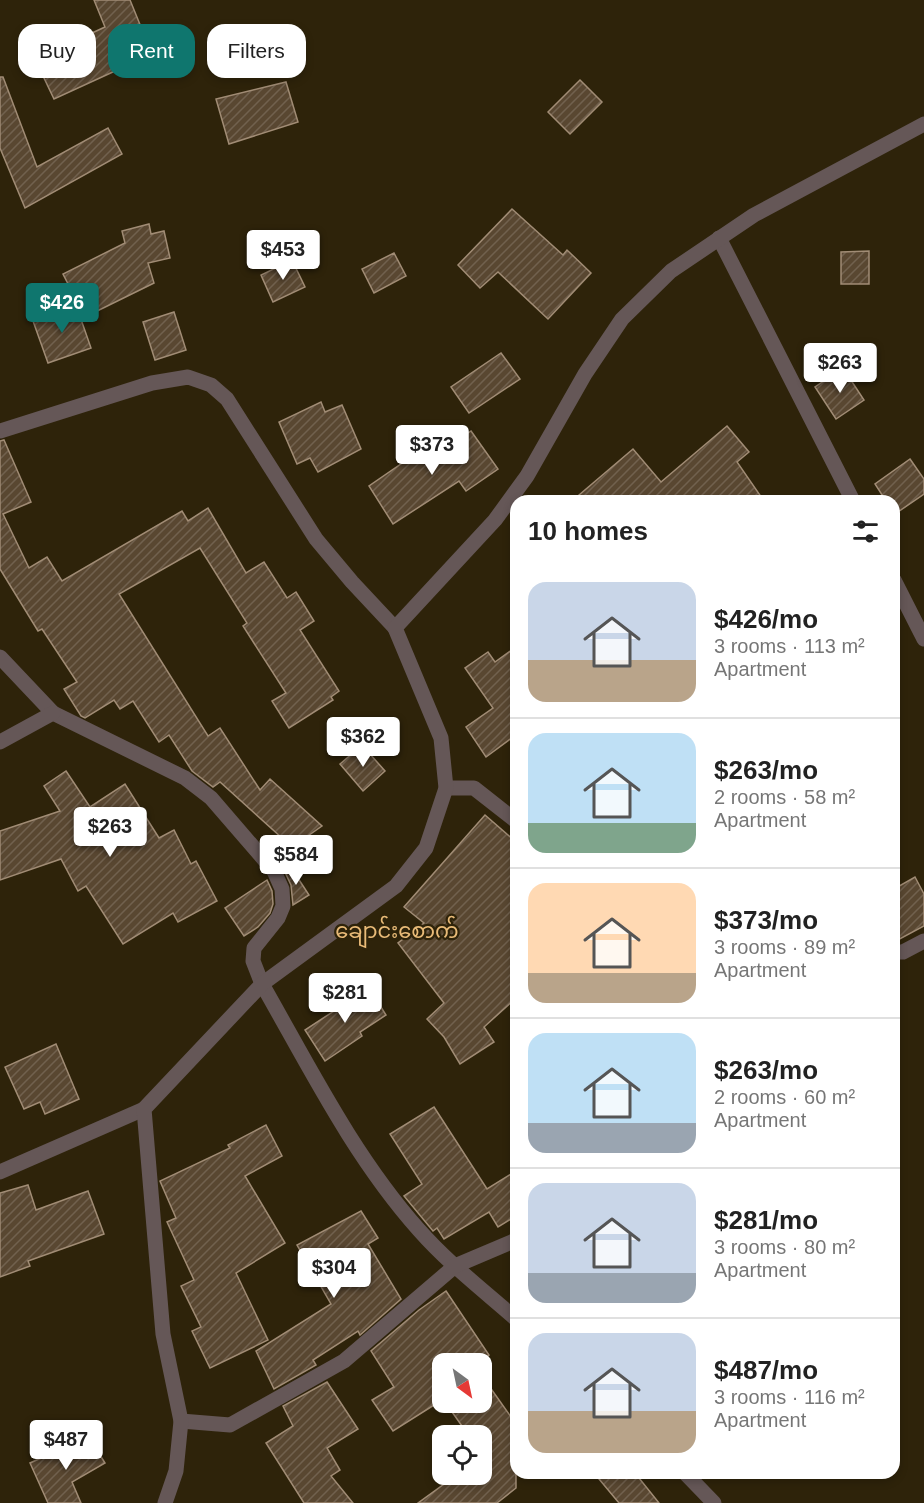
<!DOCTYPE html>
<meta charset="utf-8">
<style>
body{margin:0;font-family:Helvetica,"Noto Sans Myanmar",sans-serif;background:#f6f6f6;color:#222;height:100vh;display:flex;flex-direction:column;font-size:22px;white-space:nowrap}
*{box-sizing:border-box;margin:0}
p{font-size:20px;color:#767676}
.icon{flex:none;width:33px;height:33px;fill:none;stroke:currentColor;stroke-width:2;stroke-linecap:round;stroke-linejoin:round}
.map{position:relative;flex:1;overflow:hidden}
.sheet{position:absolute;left:510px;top:495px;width:390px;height:984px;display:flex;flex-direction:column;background:#fff;border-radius:18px;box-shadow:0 3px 9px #0003}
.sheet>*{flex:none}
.banner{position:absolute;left:18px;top:24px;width:402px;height:54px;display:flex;gap:12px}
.needle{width:39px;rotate:147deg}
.controls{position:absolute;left:432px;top:1353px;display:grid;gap:12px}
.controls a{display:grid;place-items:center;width:60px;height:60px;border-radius:12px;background:#fff;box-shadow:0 3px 9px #0003;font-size:30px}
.price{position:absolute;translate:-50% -51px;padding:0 14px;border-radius:6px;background:#fff;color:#222;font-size:20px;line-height:39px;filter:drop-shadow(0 2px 3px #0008)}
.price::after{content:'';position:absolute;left:50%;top:36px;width:18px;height:14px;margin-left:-9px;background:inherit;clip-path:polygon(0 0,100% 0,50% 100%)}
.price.selected{background:#0f766e;color:#fff}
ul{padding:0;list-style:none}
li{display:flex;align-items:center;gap:18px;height:150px;padding:0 18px}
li+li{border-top:2px solid #e0e0e0}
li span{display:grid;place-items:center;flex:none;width:168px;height:120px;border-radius:18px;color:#555}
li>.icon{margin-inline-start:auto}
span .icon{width:72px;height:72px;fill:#fffc;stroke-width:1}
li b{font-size:26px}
h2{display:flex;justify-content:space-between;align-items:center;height:72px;padding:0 18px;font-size:26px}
.tag{padding:0 21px;border-radius:18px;background:#fff;box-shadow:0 3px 9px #0003;font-size:21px;line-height:54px}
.tag.selected{background:#0f766e;color:#fff}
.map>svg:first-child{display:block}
</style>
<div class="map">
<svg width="924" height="1503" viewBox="0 0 924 1503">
<defs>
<pattern id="building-hatch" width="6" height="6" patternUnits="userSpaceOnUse" patternTransform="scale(1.5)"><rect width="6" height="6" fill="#594731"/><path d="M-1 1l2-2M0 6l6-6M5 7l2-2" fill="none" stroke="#71614e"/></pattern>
</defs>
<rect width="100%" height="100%" fill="#2e230a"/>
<g fill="url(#building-hatch)" stroke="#a18c75" stroke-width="1.5">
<path d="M94,0h36l22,54 -98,45 -19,-40 70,-32z"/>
<path d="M0,77h3l34,90 71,-39 14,26 -97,54 -25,-60z"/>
<path d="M580,80l22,22 -32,32 -22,-22z"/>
<path d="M286,82l12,40 -69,22 -13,-45z"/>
<path d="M512,209l51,46 4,-5 24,23 -43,46 -50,-47 -18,16 -22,-23z"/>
<path d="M149,224l2,10 13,-3 6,27 -22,5 6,20 -69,34 -22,-43 62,-31 -3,-12z"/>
<path d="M869,251v33h-28v-32z"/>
<path d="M394,253l12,23 -32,17 -12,-24z"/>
<path d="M292,260l13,27 -32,15 -12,-27z"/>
<path d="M76,305l15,43 -43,15 -15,-42z"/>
<path d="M174,312l12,38 -31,10 -12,-38z"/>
<path d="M501,353l19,26 -51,34 -18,-26z"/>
<path d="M843,368l21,32 -28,19 -21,-32z"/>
<path d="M321,402l4,10 17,-7 19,44 -43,23 -8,-14 -13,6 -18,-42z"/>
<path d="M727,426l22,26 -12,10 27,39h-192l61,-52 28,33z"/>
<path d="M471,431l27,38 -32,22 -7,-10 -66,43 -24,-38 58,-40 7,10z"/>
<path d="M4,440l27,62 -28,12 26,54 18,-11 15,24 120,-70 6,10 20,-13 38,65 18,-11 23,36 9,-6 18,29 -14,9 39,61 -8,6 2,3 -44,28 -17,-27 14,-8 -43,-67 4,-3 -47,-75 -81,46 89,142 12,-8 40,62 10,-11 52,47 -30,21 -72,-65 -7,5 -21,-16 -23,-36 -10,7 -26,-41 -13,8 -6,-9 -29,18 -4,-2 -17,-27 13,-7 -35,-53 -4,2 -38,-62v-128z"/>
<path d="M910,459l14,20v15l-29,20 -1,-13h-8l-11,-17z"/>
<path d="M516,647v94l-3,-4 -27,20 -20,-30 27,-19 -28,-40 23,-16 7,10z"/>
<path d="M362,745l23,26 -22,20 -23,-27z"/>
<path d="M66,771l24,36 35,-23 34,54 15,-8 17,34 5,-3 21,40 -39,21 -5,-9 -50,31 -37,-58 -8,5 -17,-32 -61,21v-49l60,-20 -16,-25z"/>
<path d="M485,815l31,27v156l-32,29 10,15 -34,22 -16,-27 -17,-18 17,-16 -46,-60 26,-20 -20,-16z"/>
<path d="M290,866l19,29 -16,10 -2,-20 -7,-15z"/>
<path d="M915,877l9,17v32l-30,16v-53z"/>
<path d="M267,880l5,11 1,13 -3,9 -12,14 -14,9 -19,-28z"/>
<path d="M369,988l17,27 -26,17 2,4 -37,25 -20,-31z"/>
<path d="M56,1044l23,55 -34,15 -5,-12 -16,7 -19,-42z"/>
<path d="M434,1107l53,82 29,-18v45l-18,11 -9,-15 -45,27 -7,-11 -4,3 -29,-35 18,-12 -32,-50z"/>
<path d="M266,1125l16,31 -37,20 40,67 -49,30 32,67 -58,28 -18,-37 9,-4 -20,-41 13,-6 -27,-58 9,-4 -16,-37 70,-33 -2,-3z"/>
<path d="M28,1185l8,25 52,-19 16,43 -76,27 2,5 -30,11v-84z"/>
<path d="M361,1211l17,27 -10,6 33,55 -41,36 -2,-4 -45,29 3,5 -42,24 -18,-38 75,-47 -34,-59z"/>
<path d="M446,1291l43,64 -12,9h-35v36l-49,31 -21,-31 22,-13 -23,-36 48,-41z"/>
<path d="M482,1376l34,48v64l-19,15h-79l40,-29h24v-16l2,-2 -2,-4v-16h-13l-24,-34h37z"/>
<path d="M327,1382l31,47 -31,19 13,22 -9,6 22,27h-49l-38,-60 27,-17 -10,-20z"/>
<path d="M90,1439l15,24 -33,19 9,21h-33l-18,-40 45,-20 2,5z"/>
<path d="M594,1473h41l24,30h-40z"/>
</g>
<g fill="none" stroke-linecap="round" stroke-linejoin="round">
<g stroke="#655757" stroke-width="15">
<path d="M719,238l134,263"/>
<path d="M0,431l152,-48 36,-6 23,8 16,14 89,140 36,43 43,46"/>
<path d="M894,580l30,59"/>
<path d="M0,657l53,56 132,65 26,20 63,73 8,18 1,17 -5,12 -24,30 -1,13 9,23c48,84 92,173 157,246 29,33 64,60 97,89"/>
<path d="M0,742l53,-29"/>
<path d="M446,788h28l42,33"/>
<path d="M894,952h9l21,-11"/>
<path d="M0,1172l144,-63"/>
<path d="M181,1421l49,4 114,-64 111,-95 61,-26"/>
<path d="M685,1473l29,30"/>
<path d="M165,1503l11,-32 5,-50 -18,-87 -19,-225 118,-125 134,-98 30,-38 20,-60 -5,-50 -46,-110 100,-108 32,-44 58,-102 37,-55 49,-48 83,-56 170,-91"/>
</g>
</g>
<g text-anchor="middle" stroke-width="4.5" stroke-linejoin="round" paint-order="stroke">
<g font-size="21" fill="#e9bb78" stroke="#2e230a">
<text x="397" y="938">ချောင်းစောက်</text>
</g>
</g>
</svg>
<div class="controls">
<a><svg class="needle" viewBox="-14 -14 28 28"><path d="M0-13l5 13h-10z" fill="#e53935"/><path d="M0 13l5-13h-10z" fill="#767676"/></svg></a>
<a><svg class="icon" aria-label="locate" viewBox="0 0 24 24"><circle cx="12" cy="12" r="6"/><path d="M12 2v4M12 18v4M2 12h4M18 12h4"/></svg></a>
</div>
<b class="price" style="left:283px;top:281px">$453</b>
<b class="price selected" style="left:62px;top:334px">$426</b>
<b class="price" style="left:840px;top:394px">$263</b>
<b class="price" style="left:432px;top:476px">$373</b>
<b class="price" style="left:363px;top:768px">$362</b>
<b class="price" style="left:110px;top:858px">$263</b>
<b class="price" style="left:296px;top:886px">$584</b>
<b class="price" style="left:345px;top:1024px">$281</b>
<b class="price" style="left:334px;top:1299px">$304</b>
<b class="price" style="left:66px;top:1471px">$487</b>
<div class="banner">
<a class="tag">Buy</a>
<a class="tag selected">Rent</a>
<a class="tag">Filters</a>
</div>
<section class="sheet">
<h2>10 homes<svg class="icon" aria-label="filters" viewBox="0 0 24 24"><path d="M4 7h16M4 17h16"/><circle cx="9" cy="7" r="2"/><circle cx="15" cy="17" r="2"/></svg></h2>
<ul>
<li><span style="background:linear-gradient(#c9d6e8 65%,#b9a48a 0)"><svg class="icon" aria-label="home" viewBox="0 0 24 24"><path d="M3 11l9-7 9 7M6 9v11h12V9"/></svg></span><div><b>$426/mo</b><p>3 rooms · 113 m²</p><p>Apartment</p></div></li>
<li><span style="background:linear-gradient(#bfe0f5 75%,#7fa58c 0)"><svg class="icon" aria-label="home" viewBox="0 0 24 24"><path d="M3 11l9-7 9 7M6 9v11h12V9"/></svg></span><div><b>$263/mo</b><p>2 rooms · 58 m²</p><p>Apartment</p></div></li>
<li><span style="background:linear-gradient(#ffd9b3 75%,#b9a48a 0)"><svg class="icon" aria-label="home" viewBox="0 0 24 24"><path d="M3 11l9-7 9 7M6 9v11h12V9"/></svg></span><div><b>$373/mo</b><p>3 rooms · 89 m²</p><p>Apartment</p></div></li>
<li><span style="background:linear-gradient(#bfe0f5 75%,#9aa5b1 0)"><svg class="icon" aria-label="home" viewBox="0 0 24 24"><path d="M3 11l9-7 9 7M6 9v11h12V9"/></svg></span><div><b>$263/mo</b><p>2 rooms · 60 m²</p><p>Apartment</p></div></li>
<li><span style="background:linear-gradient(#c9d6e8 75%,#9aa5b1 0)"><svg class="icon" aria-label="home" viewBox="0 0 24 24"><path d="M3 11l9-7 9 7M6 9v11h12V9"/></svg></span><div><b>$281/mo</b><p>3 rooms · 80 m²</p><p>Apartment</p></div></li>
<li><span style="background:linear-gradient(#c9d6e8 65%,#b9a48a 0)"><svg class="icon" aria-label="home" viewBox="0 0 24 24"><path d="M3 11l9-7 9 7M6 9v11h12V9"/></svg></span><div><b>$487/mo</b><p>3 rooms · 116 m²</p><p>Apartment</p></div></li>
</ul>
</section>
</div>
